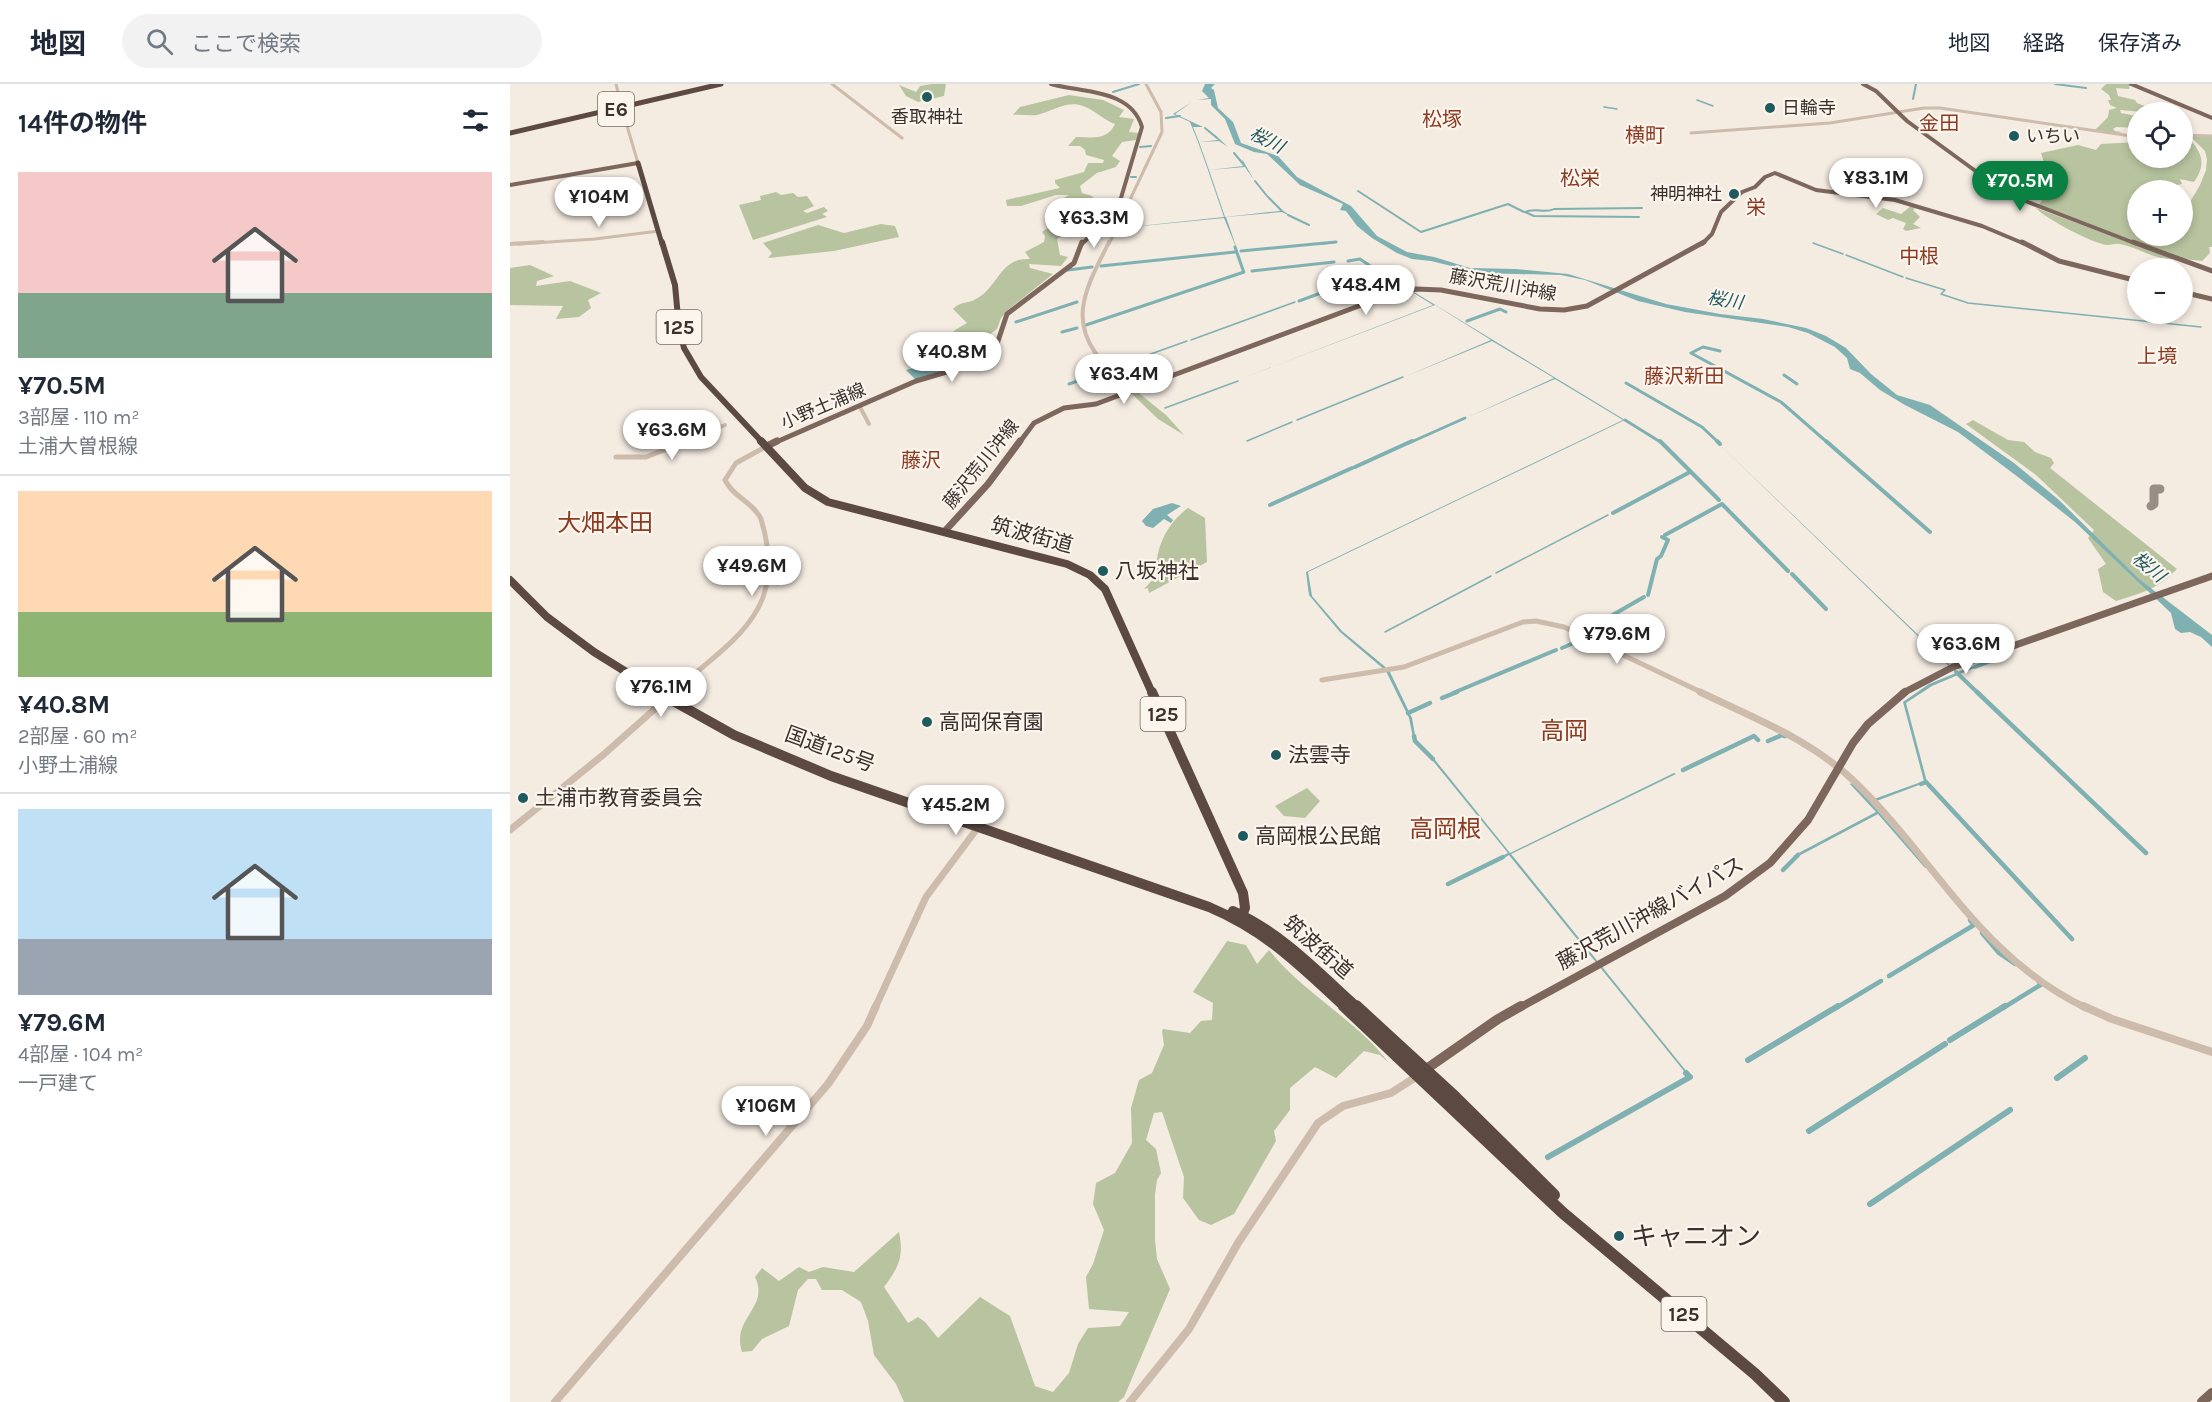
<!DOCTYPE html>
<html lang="ja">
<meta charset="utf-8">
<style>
body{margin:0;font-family:Karla,"Noto Sans JP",sans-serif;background:#f2f2f3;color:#1f2937;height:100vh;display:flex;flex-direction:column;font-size:22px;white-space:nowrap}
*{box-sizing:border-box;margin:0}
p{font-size:20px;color:#747a83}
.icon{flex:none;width:33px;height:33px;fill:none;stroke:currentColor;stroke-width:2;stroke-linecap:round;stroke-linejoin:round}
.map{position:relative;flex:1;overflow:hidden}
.panel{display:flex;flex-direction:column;background:#fff;width:510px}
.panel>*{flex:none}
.controls{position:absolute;left:1617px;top:18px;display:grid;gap:12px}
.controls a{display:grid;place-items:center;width:66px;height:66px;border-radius:50%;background:#fff;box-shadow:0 3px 9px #0003;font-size:30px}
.price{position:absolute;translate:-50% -51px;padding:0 14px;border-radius:21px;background:#fff;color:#222;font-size:20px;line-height:39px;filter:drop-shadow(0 2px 3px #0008)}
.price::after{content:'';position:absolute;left:50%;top:36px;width:18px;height:14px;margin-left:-9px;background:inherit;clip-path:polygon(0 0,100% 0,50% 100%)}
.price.active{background:#0b8043;color:#fff}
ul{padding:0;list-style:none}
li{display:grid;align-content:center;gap:12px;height:318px;padding:0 18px}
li+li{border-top:2px solid #e0e1e3}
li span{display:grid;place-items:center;height:186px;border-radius:0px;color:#555}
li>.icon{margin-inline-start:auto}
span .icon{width:108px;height:108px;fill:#fffc;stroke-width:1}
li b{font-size:26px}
h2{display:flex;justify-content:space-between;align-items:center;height:72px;padding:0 18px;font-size:26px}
header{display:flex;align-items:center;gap:36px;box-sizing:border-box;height:84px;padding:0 30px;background:#fff;border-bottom:2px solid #e0e1e3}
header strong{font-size:28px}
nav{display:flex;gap:33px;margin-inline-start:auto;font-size:21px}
.search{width:420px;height:54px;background:#f2f2f3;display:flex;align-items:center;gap:15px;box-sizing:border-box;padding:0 21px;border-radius:33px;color:#747a83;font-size:22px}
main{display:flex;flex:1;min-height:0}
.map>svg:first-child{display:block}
</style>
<header>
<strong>地図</strong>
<div class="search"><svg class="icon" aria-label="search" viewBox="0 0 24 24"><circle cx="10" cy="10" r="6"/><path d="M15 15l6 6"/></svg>ここで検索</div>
<nav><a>地図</a><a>経路</a><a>保存済み</a></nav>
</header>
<main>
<section class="panel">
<h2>14件の物件<svg class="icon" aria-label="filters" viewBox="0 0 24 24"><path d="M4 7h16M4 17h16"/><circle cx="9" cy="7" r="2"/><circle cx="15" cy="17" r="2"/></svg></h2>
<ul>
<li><span style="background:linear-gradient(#f6c9c9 65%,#7fa58c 0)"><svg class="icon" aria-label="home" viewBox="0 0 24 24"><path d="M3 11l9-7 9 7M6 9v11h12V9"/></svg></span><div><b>¥70.5M</b><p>3部屋 · 110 m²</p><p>土浦大曽根線</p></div></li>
<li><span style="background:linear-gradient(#ffd9b3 65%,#8fb573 0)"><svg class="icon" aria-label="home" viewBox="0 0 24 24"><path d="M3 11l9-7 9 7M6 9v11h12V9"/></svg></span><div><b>¥40.8M</b><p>2部屋 · 60 m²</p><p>小野土浦線</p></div></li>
<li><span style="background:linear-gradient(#bfe0f5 70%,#9aa5b1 0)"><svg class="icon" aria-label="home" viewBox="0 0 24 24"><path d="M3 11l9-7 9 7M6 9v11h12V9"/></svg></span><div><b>¥79.6M</b><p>4部屋 · 104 m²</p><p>一戸建て</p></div></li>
</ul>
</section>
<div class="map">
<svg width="1702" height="1318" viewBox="0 0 1702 1318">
<rect width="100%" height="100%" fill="#f4ebe1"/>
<g fill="#b8c4a0">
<path d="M422,0h14l-2,12 -26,6 -12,-6 -7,-11 17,7 4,-6z"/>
<path d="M1596,0h24l-1,5 -13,-1 2,8 17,4 2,3 15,6 -9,1v2l-23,-2 1,3 16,3v12l-21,-1 -3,2 2,2 8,1 -12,2 -16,-4 13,-13 1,-7 8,-2 -7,-3 -2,-5h3l-2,-5 -8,-6z"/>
<path d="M559,11l34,5 21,10 -5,7 15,2 -5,13 10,1 -3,7 -14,2 -10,14 8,5 -4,6 -19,6 -17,13 2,7 10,3 2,3 -3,7 10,10 -18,14 -11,-1 -15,10 3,16 8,2 -7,9 -32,-2 1,4 23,6 -44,35 -8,9 -4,11 -11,8h-36l5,-7 12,-7 -14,-14c8,-8 13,-5 21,-9 25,-12 25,-43 56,-41l-5,-7 19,-10 1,-6 -3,-4 25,-17 1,-6 7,-5 -10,-3 -8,1 12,-7h-13l-35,11h-14l-1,-6 54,-12 -5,-5v-3l29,-8 4,-9h15l1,-3 -18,-5 -1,-5 -5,-4h-12l8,-9c16,0 31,4 39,-13 -8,-2 -22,-15 -32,-18 -16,-6 -32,6 -46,9 -8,1 -16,-1 -24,0l7,-8z"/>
<path d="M1680,52l22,1v110h-3l1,6 -8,8 -19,-2 -146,-53 5,-5 -3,-9 9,-17 -7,-22 37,-8 18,5 5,-6 36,-2 1,16h44l1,-21h4c15,14 20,27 7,45l-14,-3 2,5 -28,6h-16l-3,8 2,1 1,37h44l1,-22 17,-29 6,-15 1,-11 -2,-8z"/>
<path d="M266,108l5,3 12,-2 5,4 9,-1 7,10 -11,5 4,2 17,-6 4,4 -6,3 5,3 -74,23 -14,-35 22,-5 -1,-4z"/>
<path d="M1401,122l5,1 -3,3 7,7 -7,7 8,4 -15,3 -3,-2 3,-6 -13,-5 -5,2 -12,-6 7,-6 18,6z"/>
<path d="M1526,124l138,51c-20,1 -34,-11 -54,-15 -4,-1 -9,1 -13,1 -13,-1 -63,-27 -71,-37z"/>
<path d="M371,140l14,2 4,11 -65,14 -66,7 4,-5 -9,-10 55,-18 26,8z"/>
<path d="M20,181l24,11 -17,5 -1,5 34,-5 31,12 -13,7 3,8 -12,9 -23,2 7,-13 -53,-1v-37z"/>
<path d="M625,306l31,25 18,20 -26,-16 -29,-28z"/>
<path d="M1463,336l35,20 16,2 11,10 16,6 3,5 -4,5 127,101c-21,21 -33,23 -61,32l-13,-9 -5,-23 8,-5 -18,-26 6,-8 -58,-55 -70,-51z"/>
<path d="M678,424l17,10 2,44 -58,31 -1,-5 -4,1 12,-13c-1,-27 10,-52 32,-68z"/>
<path d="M797,704l13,13 -15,17 -21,-2 -9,-10z"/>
<path d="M717,857l19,4 11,19 12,-14c36,45 88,70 120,113l-9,-8 -16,-4 -28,27 -21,-11 -25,21v22l-16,21 2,10 -42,73 -23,11 -12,-5 -16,-22 1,-21 -22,-65 -8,1 -8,27 10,9 5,24 -4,7 -2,14v46l2,19 13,30 -46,108 -6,5h-214l-8,-18 -22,-29 -6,-34 -7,-19 -19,-12h-20l-6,-11h-8l-10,11 -9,36 -27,13 -10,12 -10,1c-11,-34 28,-44 13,-75l7,-9 17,13 20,-14 10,5 14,-5 31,5 45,-40c5,24 0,35 -15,55l24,36 10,-6 7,5 13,16 42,-41 30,19 25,70 18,6 16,-19 9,-29 10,-16 32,-2 9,-14 -40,-3 -3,-32 7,-13 11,-34 -11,-26 3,-21 19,-10 17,-30 -1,-35 8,-28 13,-7 12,-28 -2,-14 1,-2 27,4 11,-12 11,-1 1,-17 -20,-11z"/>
</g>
<g fill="#7fb0b2">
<path d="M695,0h10l-4,4 3,2 4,18 15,14 8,21 37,13 19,21 54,29 26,30 30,16 27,5 36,11 45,1 53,5 98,30 54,10 43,5 43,9 20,8 20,12 25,26 26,21 33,10 84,58 45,37 80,79 73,56v12l-11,-10 -11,-5 -9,1 -6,-4 -4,-16 -96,-91 -57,-45 -60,-45 -53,-27 -25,-15 -20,-17 -10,-4 -3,-11 -12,-11 -27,-14 -20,-6 -103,-15 -47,-11 -53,-21 -24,-5 -81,-2 -49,-12 -19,-2 -15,-6 -25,-15 -15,-12 -11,-15 -6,-1 3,-6 -43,-19 -33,-31 -13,-2 -19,-8 -10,-25 -14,-14v-6l-14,1 12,-2 -7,-7z"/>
<path d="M682,18l-17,12 28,13h-10l6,15 19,-2 -4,-6 14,13 -9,-6 -20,1 10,28 35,-4 -2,-7 12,21 -9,-13 -36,3 16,47 55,-6 -2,-4 14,10 -10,-5 -56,5 12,35 -14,-34 -113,11 113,-12 -16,-47 -72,6 72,-6 -10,-28 -47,4 47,-4 -8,-20 -17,-8z"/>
<path d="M861,199l15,8 18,-5 221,134 -317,152 4,24 30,35 47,39 23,48 4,23 -2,1 -5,-24 -23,-47 -46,-39 -31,-37 -3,-23 317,-152 -68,-41 -89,39 88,-40 -62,-37 -88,36 87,-37 -56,-35 -192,73 190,-73 -29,-18 -18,5z"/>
<path d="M476,254l1,13 -6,9 -24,7 -9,-12c14,-4 23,-15 38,-17z"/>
<path d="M428,272l5,2 5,11 -33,10 -9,-9 14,-4z"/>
<path d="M1209,360l238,228 20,-7 2,1 -47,20 -26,17 21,79 -56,21 56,64 -2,1 -47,-54 -83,44 -2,-2 83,-44 -26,-28 2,-1 22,16 50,-18 -21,-79 26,-18 27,-11z"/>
<path d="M662,419l9,3 -14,9 6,5 -2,3 -7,-4 -11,9 -7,-2 -4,-5 11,-12z"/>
<path d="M921,671l79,98 164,-80 2,1 -165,80 180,223 -3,-1 -179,-221 -5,3 -2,-2 6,-3 -79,-97z"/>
</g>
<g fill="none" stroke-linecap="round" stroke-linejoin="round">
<g stroke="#7fb0b2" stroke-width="1.5">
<path d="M1187,16l16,6"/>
<path d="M1094,23l13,2"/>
<path d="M1303,159l30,11"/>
<path d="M1336,171l57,22"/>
<path d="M1396,194l39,12 -4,4 27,9 233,24"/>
<path d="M681,256l104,-38"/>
<path d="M602,284l75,-27"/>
<path d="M655,324l73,-27"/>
<path d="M787,336l106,-43"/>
<path d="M737,357l45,-19"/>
<path d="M986,489l112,-58"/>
<path d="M875,548l106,-56"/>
</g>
<g stroke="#7fb0b2" stroke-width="2">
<path d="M1545,0l31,4"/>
<path d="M603,8l26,-8"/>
<path d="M1403,15l3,-15"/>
<path d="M656,34l14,-2"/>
<path d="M695,44l12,10"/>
<path d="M630,63l11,-1"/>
<path d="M724,69l10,12"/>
<path d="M621,93h5"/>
<path d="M745,97l12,15"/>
<path d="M848,107l63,41 87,-28 16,8"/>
<path d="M758,113l13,13"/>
<path d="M1015,128c10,-5 20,2 29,-3l88,-1"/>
<path d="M1015,128l9,4 105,1"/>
<path d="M778,131l21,10"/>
<path d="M588,146l13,-1"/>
<path d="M810,160l16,-2"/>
</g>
<g stroke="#7fb0b2" stroke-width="3">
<path d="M725,163l8,23"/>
<path d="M731,167l95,-9"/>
<path d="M838,177l12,-2 22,15 -12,5 6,7"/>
<path d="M591,182l134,-14"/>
<path d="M558,186l24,-3"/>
<path d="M742,187l82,-9"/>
<path d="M789,217l79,-29"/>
<path d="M957,237l33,-12 6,3"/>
<path d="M506,238l61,-20"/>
<path d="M576,241l158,-53"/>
<path d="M552,248l15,-4"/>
<path d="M1210,267l-17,-4 -12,6 90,49 47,41"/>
<path d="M1274,291l13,9"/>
<path d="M1116,299l76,44 17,16"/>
<path d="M559,300l34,-12"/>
<path d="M1115,336l37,23"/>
<path d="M899,359l56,-25"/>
</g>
<g stroke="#7fb0b2" stroke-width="4">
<path d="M1150,357l59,59"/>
<path d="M1207,357l3,3"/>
<path d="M1316,357l104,91"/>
<path d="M845,383l57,-26"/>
<path d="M760,421l82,-37"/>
<path d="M1103,429l77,-41"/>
<path d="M1155,451l57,-31 66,67"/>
<path d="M1282,490l34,35"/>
<path d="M1138,511l9,-36 4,-3 7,-16 -6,-3"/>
<path d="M1073,548l61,-35"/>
<path d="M1052,564l21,-9 -4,-2"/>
<path d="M1465,583l29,-11"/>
<path d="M1446,588l22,21"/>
<path d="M943,609l103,-43"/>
</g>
<g stroke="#7fb0b2" stroke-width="4.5">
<path d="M1467,608l169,161"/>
<path d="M932,614l15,-6"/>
<path d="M898,629l22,-10"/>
<path d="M904,652l1,5 18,18"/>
<path d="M1258,657l14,-6 3,1"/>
<path d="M1173,686l71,-34 4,4"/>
<path d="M1411,700l5,-2 146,157"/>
<path d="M1273,786l15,-15"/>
<path d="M938,800l55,-27"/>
<path d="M1472,849l17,20 16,11"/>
<path d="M1379,892l85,-51 -4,-5"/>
<path d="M1326,924l45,-27"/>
<path d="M1493,924l39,-24 -3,-2"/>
</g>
<g stroke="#7fb0b2" stroke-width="6">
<path d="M1440,956l55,-34"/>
<path d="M1238,976l90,-54"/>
<path d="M1547,994l28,-20"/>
<path d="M1299,1047l136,-87"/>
<path d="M1038,1073l142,-80 -4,-4"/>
<path d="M1360,1120l140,-94"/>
</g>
<path stroke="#988e86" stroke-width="9" d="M1641,422l3,-2v-15h6"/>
<g stroke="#cdbbac" stroke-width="3">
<path d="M106,0l5,21"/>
<path d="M322,0l70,54"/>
<path d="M112,25l16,54"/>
<path d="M1181,49l139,-10 94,-15h16l198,29"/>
<path d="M1672,51l30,1"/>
<path d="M8,160l77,-5 64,-8"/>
<path d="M599,160l53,-112 -1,-20 -15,-28"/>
</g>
<g stroke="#cdbbac" stroke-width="4">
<path d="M599,158c-9,19 -21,39 -25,60 -8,38 21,67 50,86"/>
<path d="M0,160l33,-2"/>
<path d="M350,323l9,17"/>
<path d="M174,359l41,-18"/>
</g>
<g stroke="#cdbbac" stroke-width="5">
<path d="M106,373h30l41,-16"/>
<path d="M812,596l82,-13 119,-45 13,-1 28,6 139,66"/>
<path d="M162,609c62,-55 117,-80 89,-174 -8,-17 -28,-22 -36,-39l11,-17 31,-17"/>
</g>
<g stroke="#cdbbac" stroke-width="7">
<path d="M1190,608c54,26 112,48 156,91 80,78 124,174 230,225"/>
<path d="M0,746l93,-75 71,-63"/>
<path d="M365,924l51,-111 56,-75"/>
</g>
<g stroke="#cdbbac" stroke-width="8">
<path d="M1573,922l29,13 100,33"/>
<path d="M45,1318l273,-318 39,-58 9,-20"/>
<path d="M620,1318l59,-73 49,-86 80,-120 25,-17 48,-13 28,-18"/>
</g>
<g stroke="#7d675c" stroke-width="4">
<path d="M541,0c32,9 80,5 91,43l-24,81 -36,36"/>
<path d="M1353,0l13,7 31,30 100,73 130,50"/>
<path d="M1621,0l81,34"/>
<path d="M0,101l128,-22"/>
<path d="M1192,160l10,-10 9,-22 21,-20 13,-5 10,-10 10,-4 41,17 79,10 87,26 43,18"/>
</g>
<g stroke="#7d675c" stroke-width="5">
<path d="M1512,158l37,19 79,20"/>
<path d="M1623,158l79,29"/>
<path d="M1672,208l30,7"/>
<path d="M264,359l142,-62 68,-20 10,-8 13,-39 67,-51 8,-21"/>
<path d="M509,359l15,-20 30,-15 32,-4 295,-110 25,-5 25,1 99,19 24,1 23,-4 117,-64"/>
</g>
<g stroke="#7d675c" stroke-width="7">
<path d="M257,362l10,-5"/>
<path d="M434,448l44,-48 32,-43"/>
<path d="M1393,609l50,-26 259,-91"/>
</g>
<path stroke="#7d675c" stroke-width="8" d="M1009,924l206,-112 45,-33 38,-43 45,-77 15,-19 37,-32"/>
<g stroke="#7d675c" stroke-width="10">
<path d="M912,988l76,-53 23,-13"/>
<path d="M1692,1318l10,-9"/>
</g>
<g stroke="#5c4a42" stroke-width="5">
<path d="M0,49l211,-49"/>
<path d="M128,79l24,81"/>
</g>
<path stroke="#5c4a42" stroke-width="6" d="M152,158l13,43 4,43 5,20 17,29 62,66"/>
<g stroke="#5c4a42" stroke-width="8">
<path d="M251,357l44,47 23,14 239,62 23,11 15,14 47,104"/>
<path d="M0,496l37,37 47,35 66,41"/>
</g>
<g stroke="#5c4a42" stroke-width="10">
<path d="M147,608l77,43 97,41 378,131c59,25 91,59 137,101"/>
<path d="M642,608l91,201 2,15 -4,10"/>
<path d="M723,827c49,22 85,61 125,97"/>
</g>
<g stroke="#5c4a42" stroke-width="12">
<path d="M834,922l219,207 192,161 29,28"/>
<path d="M846,922l99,91 99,98"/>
</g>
<path stroke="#cdbbac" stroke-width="3" d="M111,21l1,4"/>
</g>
<g fill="#1f5a5e" stroke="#fbf5ee" stroke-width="2">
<circle cx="417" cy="13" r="6"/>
<circle cx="1260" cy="24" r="6"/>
<circle cx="1504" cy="52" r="6"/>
<circle cx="1224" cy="110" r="6"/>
<circle cx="593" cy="487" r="6"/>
<circle cx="417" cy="638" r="6"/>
<circle cx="766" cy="671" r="6"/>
<circle cx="13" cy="714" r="6"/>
<circle cx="733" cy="752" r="6"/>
<circle cx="1109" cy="1152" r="6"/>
</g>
<g text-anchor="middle" stroke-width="4.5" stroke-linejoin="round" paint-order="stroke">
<g font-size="18" fill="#3b302b" stroke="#fbf5ee" text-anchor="start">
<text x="1272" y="30">日輪寺</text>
<text x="417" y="39" text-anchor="middle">香取神社</text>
<text x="1516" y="58">いちい</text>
<text x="1212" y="116" text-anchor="end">神明神社</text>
</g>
<g font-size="18" font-style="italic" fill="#1f5a5e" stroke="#fbf5ee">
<text transform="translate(757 56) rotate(27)" y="6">桜川</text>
<text transform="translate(1215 216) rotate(9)" y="6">桜川</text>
<text transform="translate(1639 483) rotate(40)" y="6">桜川</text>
</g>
<g font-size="18" fill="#3b302b" stroke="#fbf5ee">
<text transform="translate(993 201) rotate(10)" y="6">藤沢荒川沖線</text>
<text transform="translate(313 322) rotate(-23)" y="6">小野土浦線</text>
<text transform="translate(471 380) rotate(-51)" y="6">藤沢荒川沖線</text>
</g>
<g fill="#fbf5ee" stroke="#756b66" stroke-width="1.5">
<rect x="88" y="8" width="36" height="34" rx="4.5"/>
<rect x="146.5" y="226" width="45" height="34" rx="4.5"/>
<rect x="630.5" y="613" width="45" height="34" rx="4.5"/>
<rect x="1151.5" y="1213" width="45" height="34" rx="4.5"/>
</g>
<g font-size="20" font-weight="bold" fill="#3b302b">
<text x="106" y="32">E6</text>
<text x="169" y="250">125</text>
<text x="653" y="637">125</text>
<text x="1174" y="1237">125</text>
</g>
<g font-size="20" fill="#8c3b22" stroke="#fbf5ee">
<text x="932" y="42">松塚</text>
<text x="1429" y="46">金田</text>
<text x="1135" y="58">横町</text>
<text x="1070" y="101">松栄</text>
<text x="1246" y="130">栄</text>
<text x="1409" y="179">中根</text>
<text x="1647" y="279">上境</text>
<text x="1174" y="299">藤沢新田</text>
<text x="411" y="383">藤沢</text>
</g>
<g font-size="21" fill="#3b302b" stroke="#fbf5ee">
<text transform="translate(522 451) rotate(15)" y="7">筑波街道</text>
<text transform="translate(320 665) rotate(20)" y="7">国道125号</text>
<text transform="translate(1140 829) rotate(-29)" y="7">藤沢荒川沖線バイパス</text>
<text transform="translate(808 863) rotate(41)" y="7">筑波街道</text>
</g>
<g font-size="21" fill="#3b302b" stroke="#fbf5ee" text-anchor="start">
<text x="605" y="494">八坂神社</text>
<text x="429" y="645">高岡保育園</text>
<text x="778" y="678">法雲寺</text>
<text x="25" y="721">土浦市教育委員会</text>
<text x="745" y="759">高岡根公民館</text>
</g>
<g font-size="24" fill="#8c3b22" stroke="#fbf5ee">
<text x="95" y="447">大畑本田</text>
<text x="1054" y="655">高岡</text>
<text x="935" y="753">高岡根</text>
</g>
<g font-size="26" fill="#3b302b" stroke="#fbf5ee" text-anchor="start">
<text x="1121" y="1161">キャニオン</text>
</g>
</g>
</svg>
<div class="controls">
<a><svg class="icon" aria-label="locate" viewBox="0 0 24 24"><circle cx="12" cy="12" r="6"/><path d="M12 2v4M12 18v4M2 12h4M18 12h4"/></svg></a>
<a>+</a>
<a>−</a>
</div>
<b class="price" style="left:1366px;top:125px">¥83.1M</b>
<b class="price active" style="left:1510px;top:128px">¥70.5M</b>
<b class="price" style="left:89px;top:144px">¥104M</b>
<b class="price" style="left:584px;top:165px">¥63.3M</b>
<b class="price" style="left:856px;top:232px">¥48.4M</b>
<b class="price" style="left:442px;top:299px">¥40.8M</b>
<b class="price" style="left:614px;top:321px">¥63.4M</b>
<b class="price" style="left:162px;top:377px">¥63.6M</b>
<b class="price" style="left:242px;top:513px">¥49.6M</b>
<b class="price" style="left:1107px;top:581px">¥79.6M</b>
<b class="price" style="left:1456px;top:591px">¥63.6M</b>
<b class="price" style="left:151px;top:634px">¥76.1M</b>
<b class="price" style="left:446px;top:752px">¥45.2M</b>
<b class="price" style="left:256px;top:1053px">¥106M</b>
</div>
</main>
